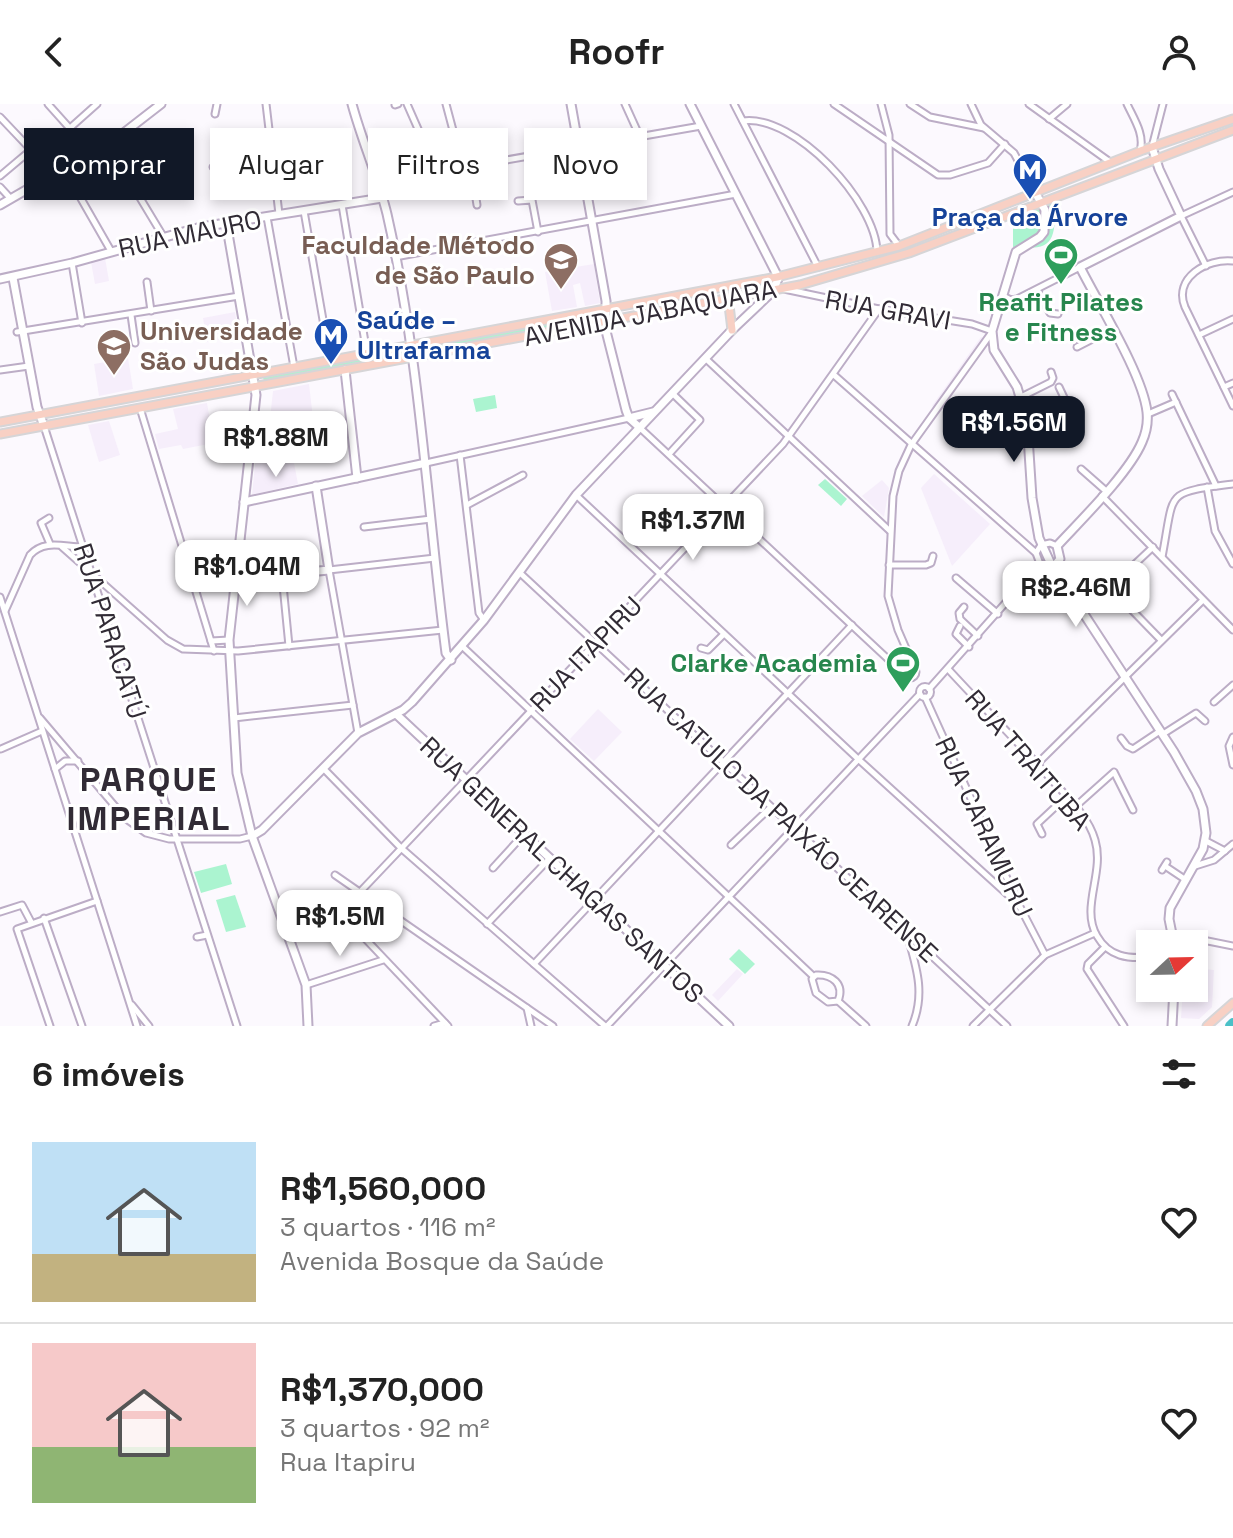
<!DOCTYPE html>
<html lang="pt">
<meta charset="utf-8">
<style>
body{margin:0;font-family:"Space Grotesk",sans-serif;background:#f2f2f2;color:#222;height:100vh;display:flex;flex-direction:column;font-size:30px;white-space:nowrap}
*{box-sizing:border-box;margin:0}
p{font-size:26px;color:#767676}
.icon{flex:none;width:44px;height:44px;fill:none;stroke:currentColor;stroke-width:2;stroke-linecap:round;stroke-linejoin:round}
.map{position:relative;height:922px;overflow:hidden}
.details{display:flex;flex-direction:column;background:#fff;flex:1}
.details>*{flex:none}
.guide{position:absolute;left:24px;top:24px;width:800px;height:72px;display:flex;gap:16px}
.needle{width:52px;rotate:68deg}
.controls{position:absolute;left:1136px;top:826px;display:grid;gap:16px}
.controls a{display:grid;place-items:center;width:72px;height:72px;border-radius:0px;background:#fff;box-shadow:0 4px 12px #0003;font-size:40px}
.price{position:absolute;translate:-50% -68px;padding:0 18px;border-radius:16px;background:#fff;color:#222;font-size:26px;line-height:52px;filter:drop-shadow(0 2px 4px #0008)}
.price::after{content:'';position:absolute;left:50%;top:48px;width:24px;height:18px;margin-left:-12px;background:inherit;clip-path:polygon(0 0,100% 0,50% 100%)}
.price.selected{background:#111827;color:#fff}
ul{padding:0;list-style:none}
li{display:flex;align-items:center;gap:24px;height:200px;padding:0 32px}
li+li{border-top:2px solid #e0e0e0}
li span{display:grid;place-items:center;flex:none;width:224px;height:160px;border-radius:0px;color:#555}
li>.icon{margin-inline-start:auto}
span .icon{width:96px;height:96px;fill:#fffc;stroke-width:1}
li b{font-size:34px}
h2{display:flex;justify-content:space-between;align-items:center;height:96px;padding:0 32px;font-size:34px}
.chip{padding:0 28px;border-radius:0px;background:#fff;box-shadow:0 4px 12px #0003;font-size:28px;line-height:72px}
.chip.selected{background:#111827;color:#fff}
header{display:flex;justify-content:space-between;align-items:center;height:104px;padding:0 32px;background:#fff;font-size:36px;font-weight:700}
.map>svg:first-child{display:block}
</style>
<header><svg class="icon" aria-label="back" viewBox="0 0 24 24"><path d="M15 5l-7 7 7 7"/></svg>Roofr<svg class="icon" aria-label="person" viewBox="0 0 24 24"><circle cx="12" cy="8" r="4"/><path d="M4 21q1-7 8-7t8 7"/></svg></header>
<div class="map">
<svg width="1233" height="922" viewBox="0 0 1233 922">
<rect width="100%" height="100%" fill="#fcf9fe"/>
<g fill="#f6eefb">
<path d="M105,154l4,23 -14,3 -4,-22z"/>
<path d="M594,160l6,39 -15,3 -5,-23 -7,2 4,22 -25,4 -7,-39z"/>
<path d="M235,208l4,24 -32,6 -4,-24z"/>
<path d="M981,233l8,5 -50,69 -7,-5z"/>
<path d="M128,254l5,31 -34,7 -5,-32z"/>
<path d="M309,280l7,60 -25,3 7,37 -46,11 4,-40 10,1 7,-65z"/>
<path d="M207,299l7,40 -31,6 -2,-4 -22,4 -4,-15 23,-5 -5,-20z"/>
<path d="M109,317l11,34 -21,7 -11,-37z"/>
<path d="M934,370l56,50 -38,42 -31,-78z"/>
<path d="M882,376l7,8 -5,29 -22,-21z"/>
<path d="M598,605l24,23 -28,29 -24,-22z"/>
<path d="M1194,864l20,2 -2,37 -13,12 -18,-1 2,-30h11z"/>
<path d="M737,865l6,5 -25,27 -6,-6z"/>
</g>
<g fill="#abf4d0">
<path d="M1056,96c-2,38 1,52 -43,47v-30z"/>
<path d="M597,211v4l-173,32 -1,-3z"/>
<path d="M402,247l1,3 -139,26 -1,-2z"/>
<path d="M495,291l2,13 -21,4 -3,-13z"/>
<path d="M825,375l22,20 -6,7 -23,-21z"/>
<path d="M226,760l6,20 -31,9 -7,-21z"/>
<path d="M235,791l11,32 -20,5 -10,-32z"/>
<path d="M739,845l16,15 -10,10 -16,-15z"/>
</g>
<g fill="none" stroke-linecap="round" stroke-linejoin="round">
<path stroke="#4ac0c7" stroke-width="10" d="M1230,922l3,-3"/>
<g stroke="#bcadc6" stroke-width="9">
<g id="street">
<path d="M48,0l43,48"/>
<path d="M266,0l13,110"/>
<path d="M407,0l30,68"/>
<path d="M446,0l17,64"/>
<path d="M625,0l15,33"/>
<path d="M734,0l84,163"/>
<path d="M834,0l104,71h12l38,-12 17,-19"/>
<path d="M881,0l8,31 1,99 9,12"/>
<path d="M910,0l20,13 54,11"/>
<path d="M971,0l10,21 33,28 21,39"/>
<path d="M1029,0l81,58"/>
<path d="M1127,0c7,15 18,31 13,47"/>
<path d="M395,1l3,-1"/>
<path d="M215,10l2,-10"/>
<path d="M0,13l54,57"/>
<path d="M1049,15l18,-15"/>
<path d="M743,17c52,-7 133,81 134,131"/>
<path d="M70,24l27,-24"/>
<path d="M1152,43l11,-43"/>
<path d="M224,50l1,10"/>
<path d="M213,63l59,-11"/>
<path d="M471,63l6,38"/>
<path d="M64,65l47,82"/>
<path d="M125,69l38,63"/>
<path d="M426,70l275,-48"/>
<path d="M0,72l31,-26"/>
<path d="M0,83l11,12"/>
<path d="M518,97l14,-1 6,32"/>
<path d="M342,101l25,149"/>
<path d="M304,107l26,149"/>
<path d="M267,113l27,150"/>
<path d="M395,153l341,-63"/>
<path d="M1233,157c-26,-3 -60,17 -48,46l48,99"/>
<path d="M72,159l10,60"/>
<path d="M1206,162l-25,-50 52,-24"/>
<path d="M147,178l4,29"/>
<path d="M784,185l95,20 93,15 20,7"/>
<path d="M1037,186l13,23 8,1"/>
<path d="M1003,192l8,4 6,-1 63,-32"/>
<path d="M131,211l4,28"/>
<path d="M17,228l222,-36"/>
<path d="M1199,231l34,-16"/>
<path d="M1077,243l35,-18"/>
<path d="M705,254l185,173"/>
<path d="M0,266l29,-4"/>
<path d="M834,271l202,178"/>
<path d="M1059,283l16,34"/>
<path d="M1224,283l9,-4"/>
<path d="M1172,290l44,92"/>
<path d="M1021,293l30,-15 2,-4 -2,-6"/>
<path d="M140,304l74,243"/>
<path d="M1148,310l28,-12"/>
<path d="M1027,317l39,-19"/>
<path d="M44,322l193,600"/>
<path d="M639,323l265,247"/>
<path d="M669,350l31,-34 -28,-27"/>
<path d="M460,351l19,158 5,7"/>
<path d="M426,359l203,-45"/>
<path d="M1081,365l25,22"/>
<path d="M1207,383l8,44 18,33"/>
<path d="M576,391l281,263 162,147"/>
<path d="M1102,392l131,134"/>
<path d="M467,401l56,-30"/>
<path d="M49,414l-8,5 9,21"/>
<path d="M364,423l67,-8"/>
<path d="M62,443l105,93 16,9 55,2 205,-21"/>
<path d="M1162,453c13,-67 1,-64 71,-73"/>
<path d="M889,461h37l5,-2 2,-7"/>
<path d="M1053,463l-13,-3 -4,-11 5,-8 9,-2 7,3"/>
<path d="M519,468l488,454"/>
<path d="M282,471l7,71"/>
<path d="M956,474l42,36"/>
<path d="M1120,474l33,-31"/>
<path d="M0,493l137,429"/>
<path d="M1126,500l35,36"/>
<path d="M964,503l-5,6 1,6 18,17"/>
<path d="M5,507l25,-56c14,-16 34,-8 53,-8"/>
<path d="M960,522l-4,8 13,13"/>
<path d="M211,537l18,-1"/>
<path d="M462,542l351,330"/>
<path d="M701,544l7,2 16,-16"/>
<circle cx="910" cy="568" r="6"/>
<path d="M915,565l-17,-39 -10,-34 5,-100 6,-25 12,-26 81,-113"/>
<path d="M948,565c33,36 68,71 101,108 17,19 39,38 46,63 10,33 -15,67 2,96 12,21 31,23 53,21"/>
<circle cx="925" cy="588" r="5.5"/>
<path d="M929,585l111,-125"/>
<path d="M925,593l94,208 26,50"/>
<path d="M1214,598l19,-17"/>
<path d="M40,614l85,100 21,15 23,6h71l12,-3"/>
<path d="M234,614l119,-13"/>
<path d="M358,629l-29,-163 106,-12"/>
<path d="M1163,630l33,-21 9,8"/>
<path d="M1233,633l-4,9 4,19"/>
<path d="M1121,634l6,8 6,3 27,-18"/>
<path d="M1,645l41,-18"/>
<path d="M1037,660l166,-164"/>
<path d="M323,664l78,80 204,178"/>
<path d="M55,665l10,-8h13"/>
<path d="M1076,702l38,-34 19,38"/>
<path d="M1042,730l-5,-10 30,-28"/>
<path d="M1206,737l19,10"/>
<path d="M731,741l40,-38"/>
<path d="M1165,762l21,14"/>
<path d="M1195,762l19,-6 19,-16"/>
<path d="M493,764l31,-34"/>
<path d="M1162,766l5,-8"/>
<path d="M335,771l218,151"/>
<path d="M0,808l22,-7 9,17"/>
<path d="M340,808l108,114"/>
<path d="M343,812l16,-23 37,-39 387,-410 96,-135"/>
<path d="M44,814l38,108"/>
<path d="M487,820l63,-66"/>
<path d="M285,823l56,-15"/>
<path d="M907,830c9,32 19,59 5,92"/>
<path d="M1173,830l60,12"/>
<path d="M197,833l10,-2"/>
<path d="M1105,843l-17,17 -1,5 37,57"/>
<path d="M534,860l318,-339"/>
<path d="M816,871c16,-1 29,9 22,26l-10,1 -12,-9 -4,-14z"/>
<path d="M306,881l77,-25"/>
<path d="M838,897l28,25"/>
<path d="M132,901l17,21"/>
<path d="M527,904l4,18"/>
<path d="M50,922l-33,-97 80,-28"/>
<path d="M434,922l11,-3"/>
<path d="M607,922l313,-332"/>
<path d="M973,922l72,-71 50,-22"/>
</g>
</g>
<g stroke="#bcadc6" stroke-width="11">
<g id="secondary">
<path d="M352,0c10,37 26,73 35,110 33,145 40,293 59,439l5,7"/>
<path d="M571,0l35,197v30l20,79 3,8 10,9"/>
<path d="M1035,88l10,18 -1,22 -4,5 -24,15 -24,79 2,19 23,37 10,34 5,77 7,40 11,24 124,190 22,39 7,18 3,24 -3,16 -33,59 -1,11 5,25"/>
<path d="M0,101l121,-70 40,-31"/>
<path d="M226,118l30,173 -27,245 8,133 15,63 54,149 2,41"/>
<path d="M13,174l24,129 7,19"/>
<path d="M0,175l72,-16 129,-36 181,-29"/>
<path d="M345,266l12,108"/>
<path d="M629,314l24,-6"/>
<path d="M244,398l182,-39"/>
<path d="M1053,463l7,-8 -3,-13c24,-26 72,-73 85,-104 4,-9 6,-21 5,-30 -4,-37 -49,-109 -67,-145l101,-51 -22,-47 -7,-22"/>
<path d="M234,475l95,-9 -13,-84"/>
<path d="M396,610l333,312"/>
<path d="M252,732l10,-6 96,-97 45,-23 9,-8 72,-82 92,-125 156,-165 41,-39 5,-12 -2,-6 -86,-169"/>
<path d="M1172,922l2,-38"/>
</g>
</g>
<g stroke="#d6d5d7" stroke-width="11">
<g id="primary">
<path d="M728,193l4,33"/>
<path d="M0,318l777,-145 122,-31 244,-96 90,-31"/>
<path d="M0,330l800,-149 109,-32 324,-123"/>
<path d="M1207,922l26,-23"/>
</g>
</g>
<use href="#street" stroke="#fff" stroke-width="5"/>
<use href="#secondary" stroke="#fff" stroke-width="7"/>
<use href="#primary" stroke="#f8d0c4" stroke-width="7"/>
</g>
<defs>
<g id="metro-pin" transform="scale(1.8)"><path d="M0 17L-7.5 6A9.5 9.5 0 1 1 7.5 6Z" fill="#1a4fb4" stroke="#fff"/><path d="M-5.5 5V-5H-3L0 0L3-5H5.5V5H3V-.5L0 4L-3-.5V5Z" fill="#fff"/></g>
<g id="stadium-pin" transform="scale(1.8)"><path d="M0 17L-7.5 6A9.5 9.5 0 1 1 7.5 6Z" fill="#2e9e5b" stroke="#fff"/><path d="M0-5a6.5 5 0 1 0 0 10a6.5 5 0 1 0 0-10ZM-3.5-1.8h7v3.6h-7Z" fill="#fff"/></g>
<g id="university-pin" transform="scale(1.8)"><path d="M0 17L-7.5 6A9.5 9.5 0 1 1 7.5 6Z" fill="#8d6e63" stroke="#fff"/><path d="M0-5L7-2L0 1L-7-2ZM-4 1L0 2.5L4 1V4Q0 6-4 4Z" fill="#fff"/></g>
</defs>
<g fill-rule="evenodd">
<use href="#metro-pin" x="1030" y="66"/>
<use href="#stadium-pin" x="1061" y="151"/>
<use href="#university-pin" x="561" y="156"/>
<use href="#metro-pin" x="331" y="231"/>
<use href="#university-pin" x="114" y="242"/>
<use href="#stadium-pin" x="903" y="559"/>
</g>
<g text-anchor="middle" stroke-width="6" stroke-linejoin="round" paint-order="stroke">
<g font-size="26" font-weight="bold" fill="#164399" stroke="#fff">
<text x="1030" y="122">Praça da Árvore</text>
<text x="357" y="225" text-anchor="start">Saúde –<tspan x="357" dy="30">Ultrafarma</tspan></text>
</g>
<g font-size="26" fill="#312b35" stroke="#fff">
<text transform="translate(190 130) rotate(-12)" y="9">RUA MAURO</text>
<text transform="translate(888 206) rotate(10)" y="9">RUA GRAVI</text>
<text transform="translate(650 209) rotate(-11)" y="9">AVENIDA JABAQUARA</text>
<text transform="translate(110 527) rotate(72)" y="9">RUA PARACATÚ</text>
<text transform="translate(586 550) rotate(-46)" y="9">RUA ITAPIRU</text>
<text transform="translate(1028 656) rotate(49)" y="9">RUA TRAITUBA</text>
<text transform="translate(781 711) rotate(43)" y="9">RUA CATULO DA PAIXÃO CEARENSE</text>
<text transform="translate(984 723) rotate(65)" y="9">RUA CARAMURU</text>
<text transform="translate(562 766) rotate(43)" y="9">RUA GENERAL CHAGAS SANTOS</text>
</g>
<g font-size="26" font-weight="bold" fill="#785e54" stroke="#fff" text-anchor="end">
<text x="535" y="150">Faculdade Método<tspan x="535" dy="30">de São Paulo</tspan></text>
<text x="140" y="236" text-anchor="start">Universidade<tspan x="140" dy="30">São Judas</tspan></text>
</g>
<g font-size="26" font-weight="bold" fill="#27864d" stroke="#fff">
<text x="1061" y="207">Reafit Pilates<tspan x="1061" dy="30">e Fitness</tspan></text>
<text x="877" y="568" text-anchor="end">Clarke Academia</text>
</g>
<g font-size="34" font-weight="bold" letter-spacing="2" fill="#312b35" stroke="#fff">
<text x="149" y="687">PARQUE<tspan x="149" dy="39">IMPERIAL</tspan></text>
</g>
</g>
</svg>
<div class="controls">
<a><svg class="needle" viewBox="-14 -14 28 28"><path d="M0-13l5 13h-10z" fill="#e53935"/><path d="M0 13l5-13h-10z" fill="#767676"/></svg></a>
</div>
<b class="price selected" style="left:1014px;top:360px">R$1.56M</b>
<b class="price" style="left:276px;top:375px">R$1.88M</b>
<b class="price" style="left:693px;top:458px">R$1.37M</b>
<b class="price" style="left:247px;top:504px">R$1.04M</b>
<b class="price" style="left:1076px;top:525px">R$2.46M</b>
<b class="price" style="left:340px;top:854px">R$1.5M</b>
<div class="guide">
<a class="chip selected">Comprar</a>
<a class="chip">Alugar</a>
<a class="chip">Filtros</a>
<a class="chip">Novo</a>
</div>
</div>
<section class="details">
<h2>6 imóveis<svg class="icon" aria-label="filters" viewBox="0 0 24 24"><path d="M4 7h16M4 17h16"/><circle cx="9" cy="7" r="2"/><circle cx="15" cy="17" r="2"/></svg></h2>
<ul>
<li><span style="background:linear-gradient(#bfe0f5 70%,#c2b280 0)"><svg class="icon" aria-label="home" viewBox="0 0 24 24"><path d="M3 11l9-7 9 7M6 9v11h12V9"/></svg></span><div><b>R$1,560,000</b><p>3 quartos · 116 m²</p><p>Avenida Bosque da Saúde</p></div><svg class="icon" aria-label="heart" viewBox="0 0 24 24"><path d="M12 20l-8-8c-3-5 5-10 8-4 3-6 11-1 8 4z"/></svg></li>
<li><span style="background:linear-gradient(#f6c9c9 65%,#8fb573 0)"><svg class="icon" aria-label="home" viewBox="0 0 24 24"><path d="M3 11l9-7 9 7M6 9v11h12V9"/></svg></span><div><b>R$1,370,000</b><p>3 quartos · 92 m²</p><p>Rua Itapiru</p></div><svg class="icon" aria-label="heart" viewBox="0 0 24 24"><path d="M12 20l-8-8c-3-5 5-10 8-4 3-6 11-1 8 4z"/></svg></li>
</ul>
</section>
